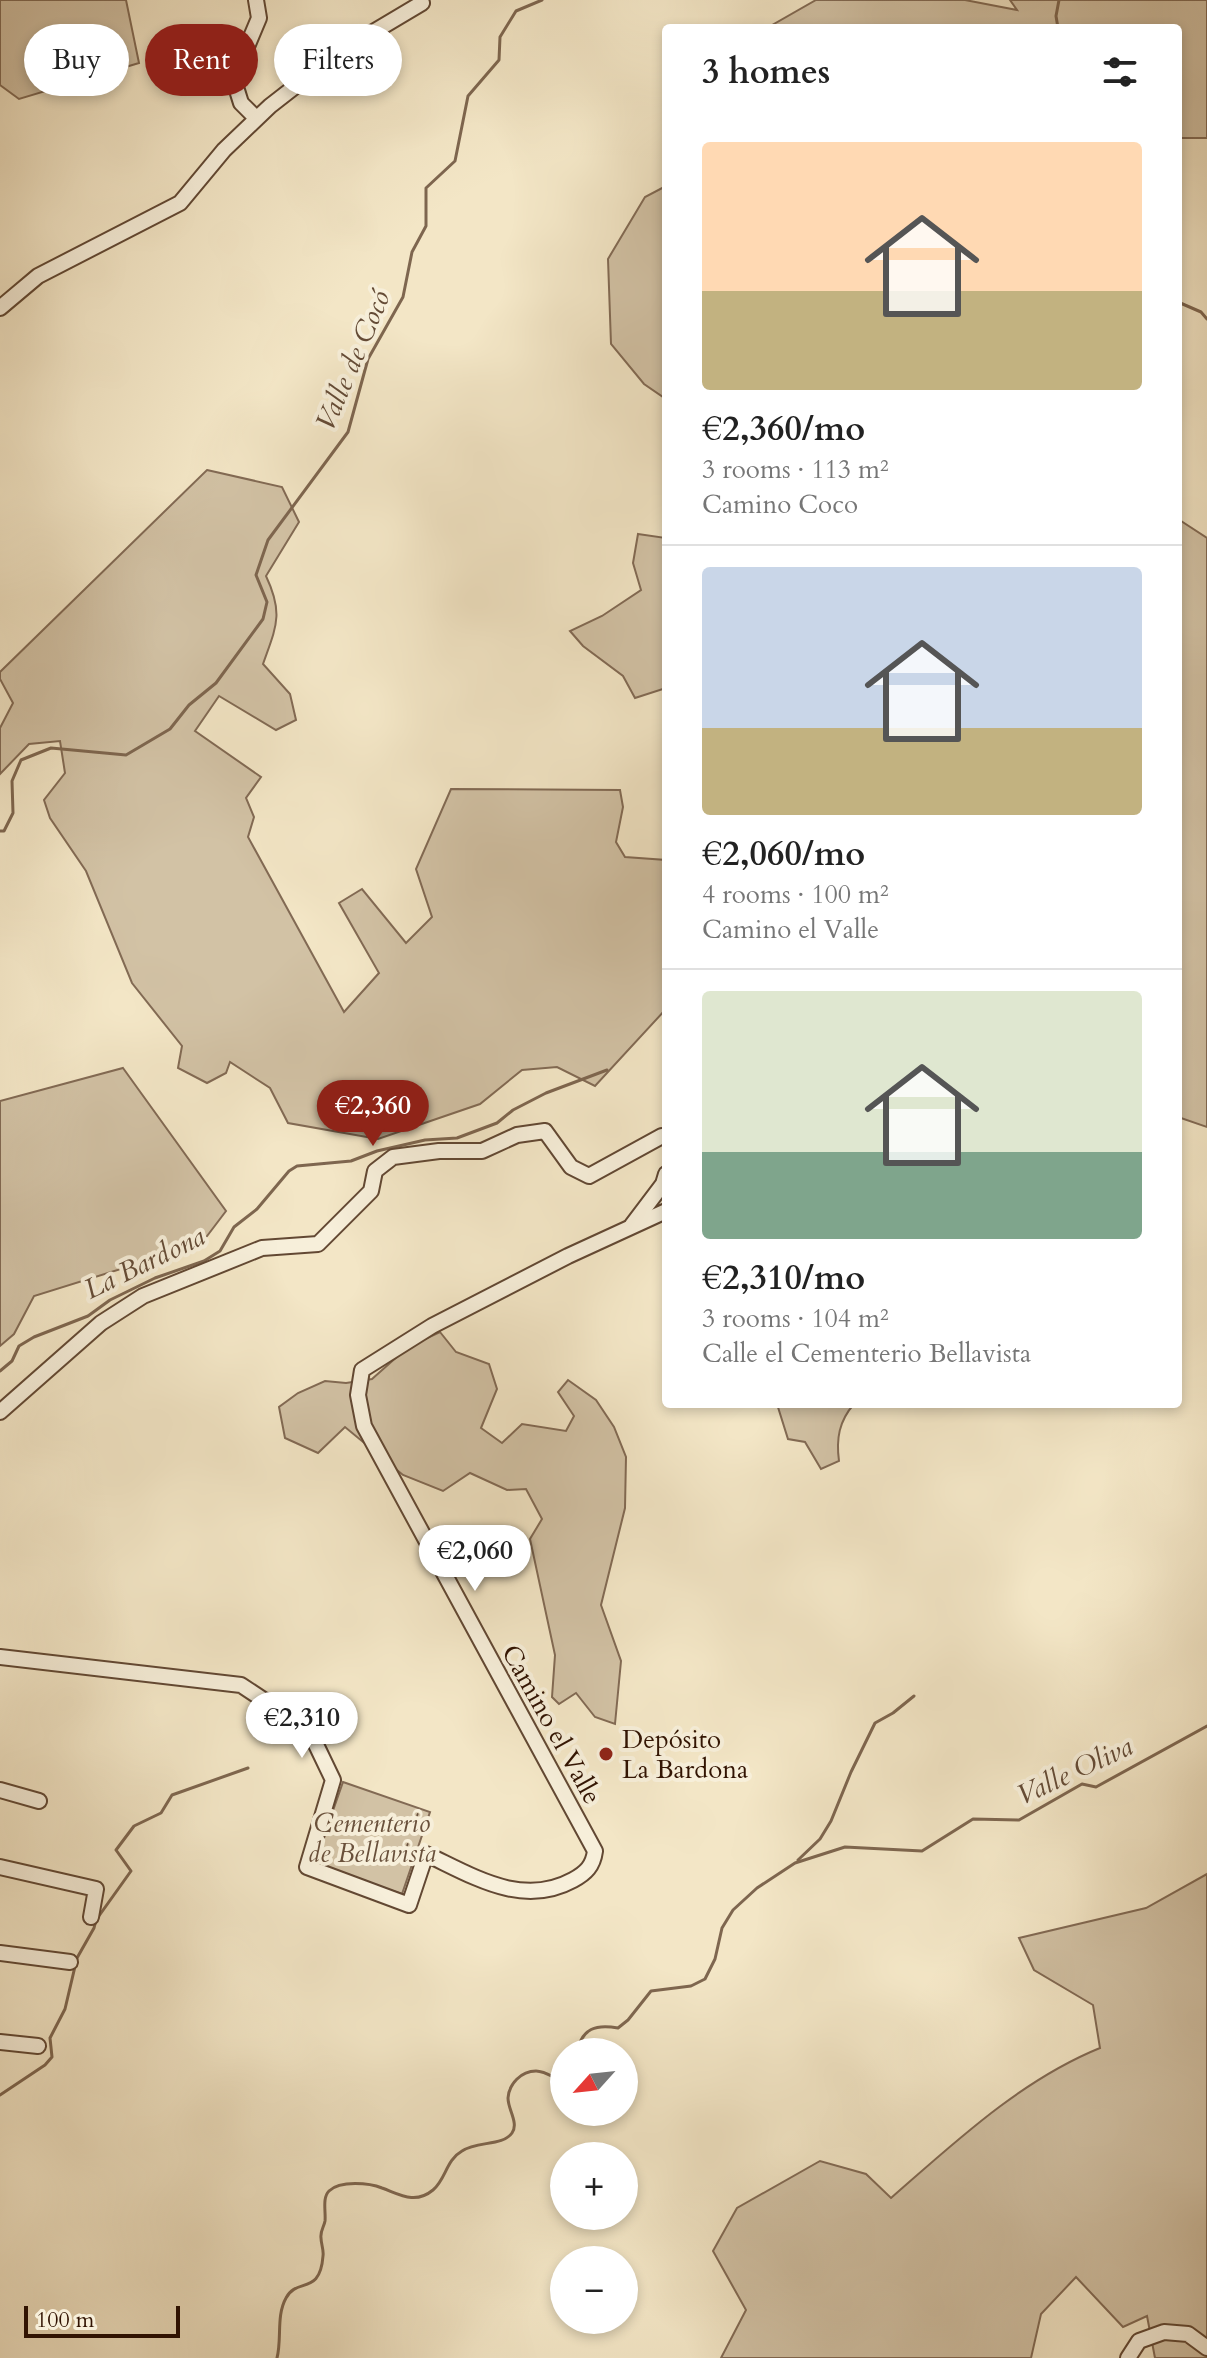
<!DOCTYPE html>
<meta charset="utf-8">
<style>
body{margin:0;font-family:Cardo,serif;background:#f6f6f6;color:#222;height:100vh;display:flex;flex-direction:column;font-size:30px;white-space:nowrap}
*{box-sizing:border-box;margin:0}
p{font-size:26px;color:#767676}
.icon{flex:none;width:44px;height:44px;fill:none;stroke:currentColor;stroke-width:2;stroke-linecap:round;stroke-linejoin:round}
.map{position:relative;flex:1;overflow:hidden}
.drawer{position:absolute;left:662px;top:24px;width:520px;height:1384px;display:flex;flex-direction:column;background:#fff;border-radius:8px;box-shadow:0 4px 12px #0003}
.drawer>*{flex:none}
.top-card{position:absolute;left:24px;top:24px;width:518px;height:72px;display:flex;gap:16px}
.needle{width:52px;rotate:243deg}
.fabs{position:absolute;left:550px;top:2038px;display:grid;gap:16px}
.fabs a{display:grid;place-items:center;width:88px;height:88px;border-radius:50%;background:#fff;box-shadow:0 4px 12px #0003;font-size:40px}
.scale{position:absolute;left:24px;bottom:20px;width:156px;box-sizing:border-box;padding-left:8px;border:4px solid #311302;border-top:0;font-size:22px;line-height:28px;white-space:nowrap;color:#311302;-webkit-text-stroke:6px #f7efda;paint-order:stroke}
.price{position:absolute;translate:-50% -68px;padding:0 18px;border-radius:28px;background:#fff;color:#222;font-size:26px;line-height:52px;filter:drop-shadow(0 2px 4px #0008)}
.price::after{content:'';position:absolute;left:50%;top:48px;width:24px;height:18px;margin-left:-12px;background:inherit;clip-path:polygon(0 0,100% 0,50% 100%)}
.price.current{background:#8f2418;color:#fff}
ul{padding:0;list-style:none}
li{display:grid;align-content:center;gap:16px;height:424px;padding:0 40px}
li+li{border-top:2px solid #e0e0e0}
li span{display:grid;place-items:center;height:248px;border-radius:8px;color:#555}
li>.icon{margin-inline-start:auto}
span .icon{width:144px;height:144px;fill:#fffc;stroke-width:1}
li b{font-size:34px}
h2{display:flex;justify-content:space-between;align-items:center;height:96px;padding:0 40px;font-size:34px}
.pill{padding:0 28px;border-radius:36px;background:#fff;box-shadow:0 4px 12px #0003;font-size:28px;line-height:72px}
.pill.current{background:#8f2418;color:#fff}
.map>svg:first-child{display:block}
</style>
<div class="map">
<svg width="1207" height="2358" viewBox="0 0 1207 2358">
<rect width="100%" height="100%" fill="#f3e6c6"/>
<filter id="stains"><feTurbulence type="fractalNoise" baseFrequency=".0025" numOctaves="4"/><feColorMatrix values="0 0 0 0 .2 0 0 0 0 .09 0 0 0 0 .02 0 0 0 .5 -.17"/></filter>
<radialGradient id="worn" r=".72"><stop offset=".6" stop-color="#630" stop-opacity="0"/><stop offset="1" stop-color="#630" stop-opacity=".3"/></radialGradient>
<g fill="#d2c2a5" stroke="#826a54" stroke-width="2">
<path d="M0,0h126l13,63 -120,36 -19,-14z"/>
<path d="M816,0h149l52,10 -7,-10h197v138h-29v-110h-411z"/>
<path d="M666,186v213l-22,-15 -33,-40 -3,-85 37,-62z"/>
<path d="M207,470l75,17 17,35 -33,54c18,38 10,51 -3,88l27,30 6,26 -20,10 -57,-34 -24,35 66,46 -15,21 8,19 -6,20 96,175 35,-39 -40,-70 23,-14 44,54 26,-26 -16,-48 35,-80 169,1 3,17 -7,35 9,15 41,3v149l-71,77 -38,-19 -35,3 -42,34 -102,35 -90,-16 -18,-35 -40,-26 -4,11 -19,10 -29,-15 4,-22 -50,-63 -46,-112 -36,-53 -6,-18 21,-27 -5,-32 -31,3 -29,30v-46l13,-25 -13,-24v-7z"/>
<path d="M1178,519l29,19v589l-29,-10z"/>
<path d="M638,534l28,4v150l-31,10 -12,-22 -40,-30 -13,-15 32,-15 39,-26 -8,-27z"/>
<path d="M123,1068l103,143 -25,33 -167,52 -20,38 -14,12v-245z"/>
<path d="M440,1332l16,20 33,12 8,25 -16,39 21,15 20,-19 44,7 8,-15 -16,-24 10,-12 28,20 18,27 12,30 -1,51 -24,97 20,56 -6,63 -20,-7 -19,-24 -17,11 -7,-7 3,-42 -25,-116 12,-20 -16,-30 -19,1 -37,-17 -27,18 -40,-16 -58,-48 -27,26 -33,-15 -6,-31 19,-14 27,-12 21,2 26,-4 36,-32z"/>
<path d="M777,1404h77c-15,17 -18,35 -15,57l-18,8 -16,-27 -17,-3z"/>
<path d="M343,1782l87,30 -28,82 -88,-29z"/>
<path d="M1207,1874v484h-52l-8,-42 -24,11 -47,-50 -35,37 -10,44h-310l25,-48 -33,-59 24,-43 83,-47 46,13 25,24c64,-56 130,-118 209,-150l-7,-43 -59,-35 -15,-32 127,-30z"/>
</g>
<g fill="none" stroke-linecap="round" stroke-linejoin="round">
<g stroke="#7e664f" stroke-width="3">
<path d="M1058,28l-2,-12 3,-16"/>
<path d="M1178,302l23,10 6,7"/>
<path d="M0,831h4l9,-18 -1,-32 9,-21 30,-12 75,7 44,-26 19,-24 27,-22 47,-64 4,-17 -11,-27 12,-35 80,-108 20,-73 35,-62 9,-45 14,-26v-38l29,-27 13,-65 31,-36 1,-23 16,-26 26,-11"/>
<path d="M0,1371l12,-10 7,-15 15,-9 54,-21 22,-16 45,-22 49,-17 16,-10 14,-24 23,-18 32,-38 8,-5 54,-5 26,-10 48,-11 32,-2 40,-15 16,-13 33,-17 61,-23"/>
<path d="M798,1860l22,-21 11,-18 20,-49 24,-49 18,-10 21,-17"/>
<path d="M577,2052c5,-24 19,-28 41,-24l10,-8 23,-29 40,-5 14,-7 10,-20 7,-31 11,-18 24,-22 38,-25 50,-16 77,4 51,-32 46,1 63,-36 14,3 111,-61"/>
<path d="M0,2095l45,-30 7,-8 -2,-19 15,-29 12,-51 17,-30 2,-8 35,-49 -15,-21 18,-24 27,-13 11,-18 76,-27"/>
<path d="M277,2358c5,-19 -1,-42 9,-60 11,-21 34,-2 37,-42 1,-6 -2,-12 -2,-18 -1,-7 3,-11 4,-17 1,-9 -3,-23 4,-30 11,-11 41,-8 53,-3 17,6 33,17 51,2 13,-11 13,-30 29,-39 15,-10 41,-5 50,-18 7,-10 -4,-23 -4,-35 1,-14 13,-27 28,-27 10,0 19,8 28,11"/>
</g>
<g stroke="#624833" stroke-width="18">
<g id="minor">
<path d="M256,118l-15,-15 -5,-16 2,-19 21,-50 -3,-18"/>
<path d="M0,308l38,-32 142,-73 44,-53 46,-44 68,-53 84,-50"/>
<path d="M632,1225l31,-41 3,-10"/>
<path d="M0,1412l101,-89 42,-27 119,-48 56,-4 53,-53 4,-20 18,-14 46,-6h43l35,-16 28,-4 26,36 18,9 73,-40 4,2"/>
<path d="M0,1657l241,28 68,45 24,50 -26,87 102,38 17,-51c47,22 96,54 147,26 13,-7 20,-14 22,-29l-231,-425 -6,-31 4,-25 70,-44 136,-70 98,-45"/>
<path d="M0,1790l39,11"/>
<path d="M0,1867l96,22 -5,28"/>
<path d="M0,1953l70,9"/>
<path d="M0,2042l38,4"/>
<path d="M1128,2358l11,-17 25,-9 24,2 19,14"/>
</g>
</g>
<use href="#minor" stroke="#f7efda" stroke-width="14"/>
</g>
<circle fill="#8f2418" stroke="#f7efda" stroke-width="3" cx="606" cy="1754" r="8"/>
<g text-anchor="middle" stroke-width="8" stroke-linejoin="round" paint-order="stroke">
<g font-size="26" fill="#311302" stroke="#f7efda">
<text transform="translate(552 1724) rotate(61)" y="9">Camino el Valle</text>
</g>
<g font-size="26" fill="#311302" stroke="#f7efda" text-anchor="start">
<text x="622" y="1748">Depósito<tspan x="622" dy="30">La Bardona</tspan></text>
</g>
<g font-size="26" font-style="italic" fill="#69503b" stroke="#f7efda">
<text x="372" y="1832">Cementerio<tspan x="372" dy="30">de Bellavista</tspan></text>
</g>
<g font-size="28" font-style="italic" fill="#644b36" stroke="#f7efda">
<text transform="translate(352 360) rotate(-67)" y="10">Valle de Cocó</text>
<text transform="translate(144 1262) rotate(-26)" y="10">La Bardona</text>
<text transform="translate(1074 1770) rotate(-25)" y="10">Valle Oliva</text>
</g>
</g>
<rect width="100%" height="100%" filter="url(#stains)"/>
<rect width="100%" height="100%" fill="url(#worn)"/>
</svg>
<div class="fabs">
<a><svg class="needle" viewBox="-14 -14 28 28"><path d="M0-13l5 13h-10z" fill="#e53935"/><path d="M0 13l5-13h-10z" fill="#767676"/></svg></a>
<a>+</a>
<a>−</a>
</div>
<div class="scale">100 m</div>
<b class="price current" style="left:373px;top:1148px">€2,360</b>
<b class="price" style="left:475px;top:1593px">€2,060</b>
<b class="price" style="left:302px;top:1760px">€2,310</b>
<div class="top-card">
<a class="pill">Buy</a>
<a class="pill current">Rent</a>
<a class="pill">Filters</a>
</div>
<section class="drawer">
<h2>3 homes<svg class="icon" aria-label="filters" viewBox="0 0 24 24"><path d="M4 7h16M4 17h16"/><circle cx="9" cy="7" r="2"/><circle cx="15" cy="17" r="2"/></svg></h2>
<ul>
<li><span style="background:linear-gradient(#ffd9b3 60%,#c2b280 0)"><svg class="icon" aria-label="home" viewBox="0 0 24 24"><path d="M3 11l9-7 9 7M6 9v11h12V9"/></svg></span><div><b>€2,360/mo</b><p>3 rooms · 113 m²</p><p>Camino Coco</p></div></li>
<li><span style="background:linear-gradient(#c9d6e8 65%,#c2b280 0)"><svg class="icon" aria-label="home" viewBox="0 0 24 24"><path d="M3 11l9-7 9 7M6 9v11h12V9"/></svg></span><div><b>€2,060/mo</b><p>4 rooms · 100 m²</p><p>Camino el Valle</p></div></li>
<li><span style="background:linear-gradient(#dfe7d0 65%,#7fa58c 0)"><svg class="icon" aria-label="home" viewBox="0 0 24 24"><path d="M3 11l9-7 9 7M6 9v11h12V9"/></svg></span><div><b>€2,310/mo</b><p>3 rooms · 104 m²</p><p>Calle el Cementerio Bellavista</p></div></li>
</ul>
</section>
</div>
